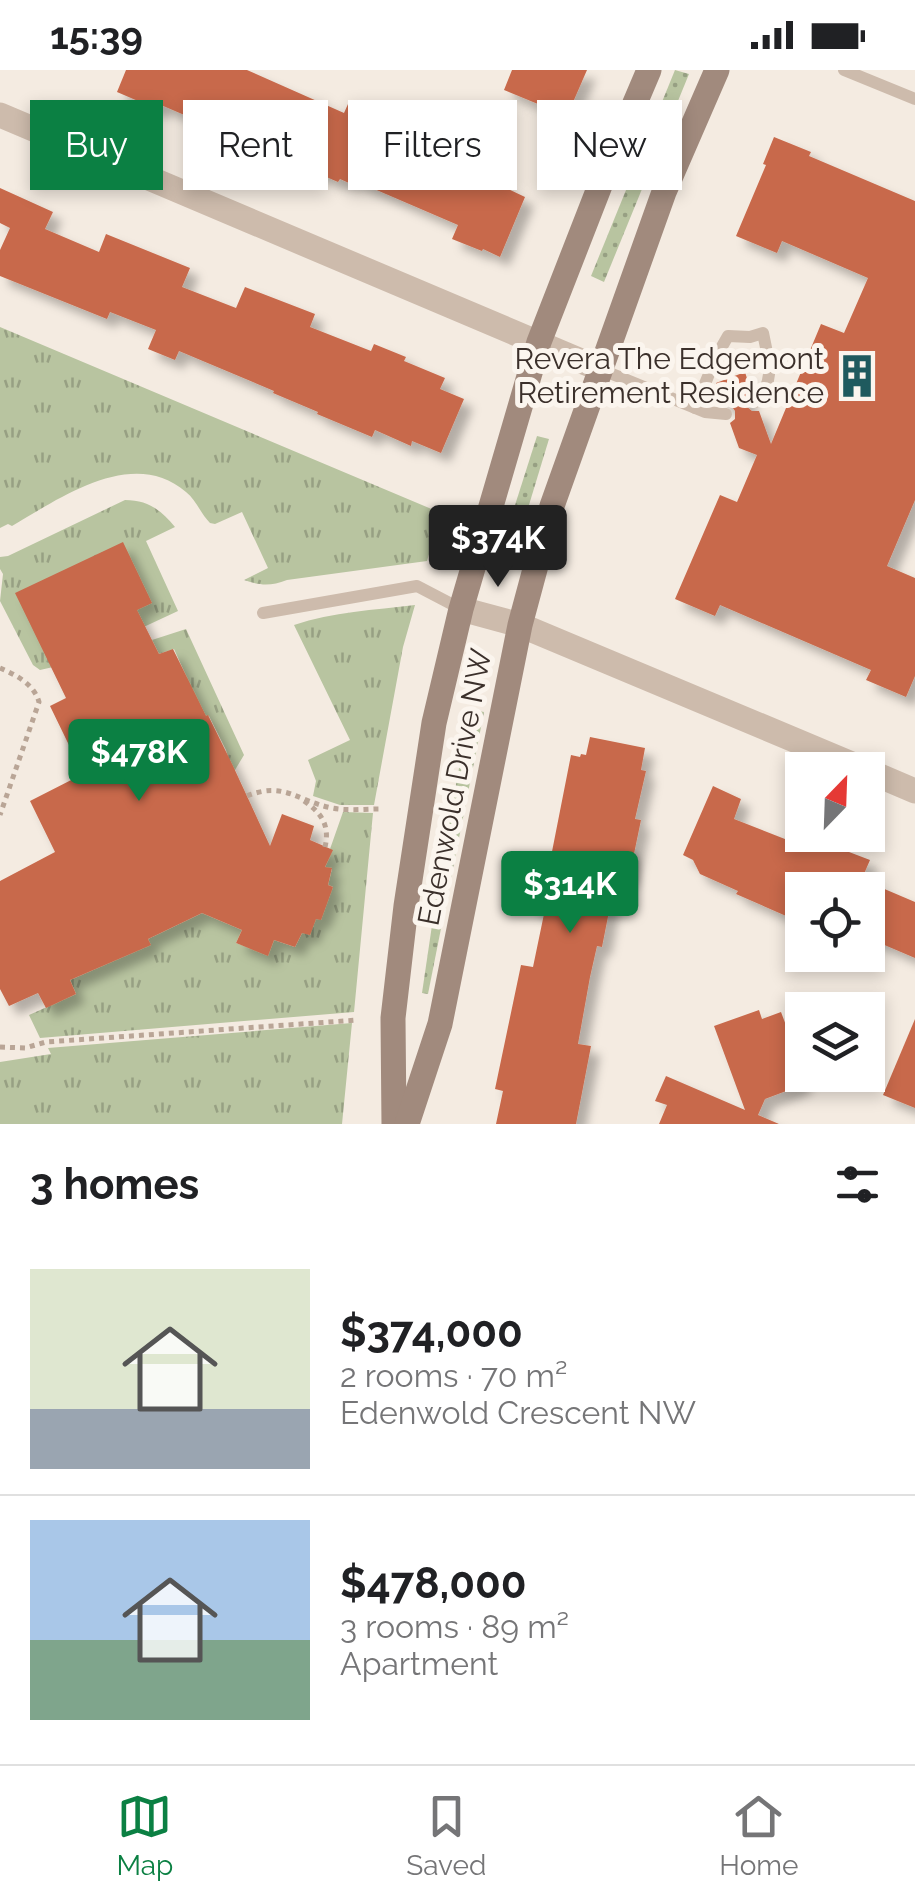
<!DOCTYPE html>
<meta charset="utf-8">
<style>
body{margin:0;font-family:Raleway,sans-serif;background:#f2f2f2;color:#202124;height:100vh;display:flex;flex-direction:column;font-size:38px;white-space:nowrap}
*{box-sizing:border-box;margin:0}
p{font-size:32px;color:#757577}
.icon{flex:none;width:55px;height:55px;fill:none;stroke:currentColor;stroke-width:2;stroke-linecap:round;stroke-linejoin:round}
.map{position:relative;height:1054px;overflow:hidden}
.drawer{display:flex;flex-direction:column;background:#fff;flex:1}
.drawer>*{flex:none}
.hud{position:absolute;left:30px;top:30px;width:855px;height:90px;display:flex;gap:20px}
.needle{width:65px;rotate:23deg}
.tools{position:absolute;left:785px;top:682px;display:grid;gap:20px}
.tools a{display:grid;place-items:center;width:100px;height:100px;border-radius:0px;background:#fff;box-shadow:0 5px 15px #0003;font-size:50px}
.price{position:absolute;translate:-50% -85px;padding:0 22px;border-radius:10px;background:#0b8043;color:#fff;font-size:32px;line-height:65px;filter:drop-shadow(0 2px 5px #0008)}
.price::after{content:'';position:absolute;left:50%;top:60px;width:30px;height:22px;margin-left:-15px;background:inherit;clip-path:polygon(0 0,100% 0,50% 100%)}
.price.active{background:#222;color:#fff}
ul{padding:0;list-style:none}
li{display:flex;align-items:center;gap:30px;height:250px;padding:0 30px}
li+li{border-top:2px solid #e0e0e0}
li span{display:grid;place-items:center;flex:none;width:280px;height:200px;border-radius:0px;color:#555}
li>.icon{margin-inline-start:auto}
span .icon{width:120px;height:120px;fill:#fffc;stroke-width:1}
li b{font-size:42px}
h2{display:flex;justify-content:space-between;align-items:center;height:120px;padding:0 30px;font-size:42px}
.pill{padding:0 35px;border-radius:0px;background:#fff;box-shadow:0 5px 15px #0003;font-size:35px;line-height:90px}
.pill.active{background:#0b8043;color:#fff}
.status{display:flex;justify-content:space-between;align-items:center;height:70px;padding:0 50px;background:#fff;direction:ltr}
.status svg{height:28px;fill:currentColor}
.tabs{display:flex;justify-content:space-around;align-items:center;height:140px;border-top:2px solid #e0e0e0;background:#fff;font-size:28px;color:#757577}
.tabs a{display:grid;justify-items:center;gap:5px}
.tabs .active{color:#0b8043}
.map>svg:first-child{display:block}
</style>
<div class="status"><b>15:39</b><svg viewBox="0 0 49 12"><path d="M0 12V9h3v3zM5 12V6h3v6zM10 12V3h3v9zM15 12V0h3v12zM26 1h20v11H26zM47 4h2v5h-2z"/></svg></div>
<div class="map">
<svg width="915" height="1054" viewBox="0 0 915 1054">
<defs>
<pattern id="grass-dots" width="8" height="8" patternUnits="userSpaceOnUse" patternTransform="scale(2.5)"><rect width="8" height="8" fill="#b8c4a0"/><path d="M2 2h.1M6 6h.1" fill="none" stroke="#97a083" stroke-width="1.8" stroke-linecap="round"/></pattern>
<pattern id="park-tufts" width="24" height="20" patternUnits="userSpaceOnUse" patternTransform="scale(2.5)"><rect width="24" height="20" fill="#b8c4a0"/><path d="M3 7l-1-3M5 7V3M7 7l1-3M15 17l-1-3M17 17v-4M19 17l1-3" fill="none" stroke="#97a083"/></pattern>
<filter id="shadow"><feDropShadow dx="9" dy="9" stdDeviation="5" flood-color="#0004"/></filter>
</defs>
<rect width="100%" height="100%" fill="#f4ebe1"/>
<g fill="url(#grass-dots)">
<path d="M675,0l14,4 -85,208 -13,-6z"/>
<path d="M537,366l12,3 -27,89 -13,-4z"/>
<path d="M470,639l14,3 -56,282 -6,-1 18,-122z"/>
</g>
<g fill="url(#park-tufts)">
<path d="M0,257l441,186 -14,48 -140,19c-16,6 -26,6 -43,0l24,-12 -26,-56 -27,12 -5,-1c-9,-9 -14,-23 -24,-31 -53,-46 -126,6 -174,34l-4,-2 -8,4z"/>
<path d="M125,430c23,0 36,10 50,27l-29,14 32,70 -116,54 -22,5 -7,-5 -33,-64 3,-27 -3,-5v-12l8,-1z"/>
<path d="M415,535l-12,42 -29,158h-34l-27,-9 3,-15 -8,-21 42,-20 -56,-115c39,-13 80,-15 121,-20z"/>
<path d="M186,559l58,126 -12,20 -6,-25 -17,-34 -18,6 -4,-44 -13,-29 -15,5 -7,-14z"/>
<path d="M343,742l30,1 -19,199 -314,26 -11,-23 47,-21 -6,-14 80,-35 -2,-6 54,-26 40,17 -6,13 32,12 6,-15 21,7 7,-14 14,-14 17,-32 -5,-2 4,-16 -7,-2 7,-16 -2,-2z"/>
<path d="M352,953l-10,101h-342v-62l51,-8 -3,-6z"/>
</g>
<g fill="#c8694b" filter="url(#shadow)">
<path d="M126,0h121l97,43 4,-9 117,48 -6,14 48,20 -1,2 19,9 -25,60 -17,-8 -1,2 -30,-12 6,-14 -107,-46 -2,4 -9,-4 -2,3 -79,-34 5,-11 -56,-24 -5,10 -42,-18 -2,5 -42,-18z"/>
<path d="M512,0h75l-20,46 -63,-26z"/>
<path d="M774,67l37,15 -2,4 106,45v299l-28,66 28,12v98l-9,21 -40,-17 5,-10 -151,-65 -5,11 -40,-17 45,-104 17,7 20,-47 -18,-7 -9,-25 5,-4v-8l-4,-6 -8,-1 -7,-21 29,-11 6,19 -5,8v7l6,5h7l12,33 50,-120 23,9 24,-55 -86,-37 -5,12 -41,-17 30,-71 -3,-1z"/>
<path d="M0,118l53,24 -8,17 54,23 7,-18 84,34 -8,19 54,21 9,-21 70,27 -5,13 61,24 3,-7 32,13 -2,4 41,17 -5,11 24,10 -23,54 -29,-12 -1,5 -36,-16 -3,7 -55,-23 1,-2 -45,-19 1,-2 -95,-40 -4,9 -27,-11 8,-19 -46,-18 -3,7 -107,-43v-26l10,-22 -10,-5z"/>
<path d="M123,472l29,61 -15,7 22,44 14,-5 33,67 2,-1 25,51 37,80 12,-32 32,12 -4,14 23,10 -8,17 7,1 -4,17 5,2 -12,33 -5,-1 -6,16 -8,-2 -7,14 -21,-7 -6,16 -32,-13 6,-13 -40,-17 -54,26 3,6 -81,35 6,14 -30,14 -8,-15 -29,13 -9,-17v-108l55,-29 -25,-51 53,-27 -33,-68 16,-8 -51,-105z"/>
<path d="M590,667l55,11 -4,22 5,1 -11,48 6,1 -12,58 -13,-2 -14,71 -5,-1 -7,31 -12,67 13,2 -15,78h-80l7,-33 -8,-2 26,-124 12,2 11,-53 -1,-3 -12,-2 7,-34 9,2 24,-122 9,2 1,-3 5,1z"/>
<path d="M713,716l28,13 -7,20 56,22 4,-10 76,29 -13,30h-55v8l-9,21 -57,-25 2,-3 -38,-17 -7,-14 -10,-5z"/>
<path d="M868,812l47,20v56l-47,-20z"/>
<path d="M759,940l3,9 19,-7 9,24 12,-5v54l-37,14 -7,16 21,9h-120l8,-19 -12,-4 11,-25 79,34 -31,-84z"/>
<path d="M915,949v89l-32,-13z"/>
</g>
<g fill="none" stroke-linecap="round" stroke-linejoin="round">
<g stroke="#b9a596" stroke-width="5" stroke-dasharray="5 5" stroke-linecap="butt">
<path d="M0,598c16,7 34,16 39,34l-39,113"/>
<path d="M247,726c37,-15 50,5 85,12 15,3 32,1 48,1"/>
<path d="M304,731c18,12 26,25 21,46"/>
<path d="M0,977l25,1 21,-6 312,-22"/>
</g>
<g stroke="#cdbbac" stroke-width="12">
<path d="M844,0l71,29"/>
<path d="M600,299l105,43 21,2"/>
<path d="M695,338l21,-51 12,-21 22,1 13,-4c5,26 14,49 -8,69"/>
<path d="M263,543l154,-27 44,23"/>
</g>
<g stroke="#cdbbac" stroke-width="25">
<path d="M0,45l600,254"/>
<path d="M461,539l59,16 346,145"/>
<path d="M868,701l47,20"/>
</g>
<g stroke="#a18a7d" stroke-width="25">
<path d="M394,1054l-1,-106 13,-112 28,-183 27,-114 78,-267 62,-159 48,-113"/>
<path d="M407,1054l33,-100 80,-399 32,-119 112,-314 53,-122"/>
</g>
</g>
<defs>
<g id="building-bare" transform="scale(3.45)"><path d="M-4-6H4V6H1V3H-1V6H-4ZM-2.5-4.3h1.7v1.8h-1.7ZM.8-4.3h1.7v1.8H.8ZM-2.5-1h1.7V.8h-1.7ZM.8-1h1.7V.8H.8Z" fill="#1f5a5e" stroke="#fbf5ee" stroke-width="2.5" paint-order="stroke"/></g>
</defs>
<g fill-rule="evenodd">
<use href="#building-bare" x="857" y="306"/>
</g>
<g text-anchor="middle" stroke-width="10" stroke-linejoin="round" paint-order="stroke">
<g font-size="30" fill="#3b302b" stroke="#fbf5ee" text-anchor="end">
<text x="824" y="299">Revera The Edgemont<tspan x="824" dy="34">Retirement Residence</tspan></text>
</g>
<g font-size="30" fill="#3b302b" stroke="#fbf5ee">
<text transform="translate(455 717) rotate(-79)" y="10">Edenwold Drive NW</text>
</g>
</g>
</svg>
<div class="tools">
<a><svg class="needle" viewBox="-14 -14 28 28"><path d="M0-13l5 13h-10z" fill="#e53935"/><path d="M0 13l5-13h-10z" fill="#757577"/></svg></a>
<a><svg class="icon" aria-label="locate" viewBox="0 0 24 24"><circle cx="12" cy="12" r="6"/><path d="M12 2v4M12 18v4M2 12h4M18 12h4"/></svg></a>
<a><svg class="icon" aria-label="layers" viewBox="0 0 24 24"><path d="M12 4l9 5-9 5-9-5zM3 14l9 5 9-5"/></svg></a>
</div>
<b class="price active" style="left:498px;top:520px">$374K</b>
<b class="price" style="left:139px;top:734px">$478K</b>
<b class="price" style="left:570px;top:866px">$314K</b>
<div class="hud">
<a class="pill active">Buy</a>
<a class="pill">Rent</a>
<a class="pill">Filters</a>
<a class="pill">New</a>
</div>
</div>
<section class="drawer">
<h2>3 homes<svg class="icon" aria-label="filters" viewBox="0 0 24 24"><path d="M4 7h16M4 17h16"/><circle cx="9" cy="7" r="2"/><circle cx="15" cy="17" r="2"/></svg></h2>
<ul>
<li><span style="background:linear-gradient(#dfe7d0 70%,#9aa5b1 0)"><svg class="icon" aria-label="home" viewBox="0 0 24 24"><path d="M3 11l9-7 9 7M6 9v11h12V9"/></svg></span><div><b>$374,000</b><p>2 rooms · 70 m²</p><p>Edenwold Crescent NW</p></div></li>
<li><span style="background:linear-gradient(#a9c7e8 60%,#7fa58c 0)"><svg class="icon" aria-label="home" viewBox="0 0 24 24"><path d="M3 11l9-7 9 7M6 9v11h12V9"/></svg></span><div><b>$478,000</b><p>3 rooms · 89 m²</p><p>Apartment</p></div></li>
</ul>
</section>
<nav class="tabs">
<a class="active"><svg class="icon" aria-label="map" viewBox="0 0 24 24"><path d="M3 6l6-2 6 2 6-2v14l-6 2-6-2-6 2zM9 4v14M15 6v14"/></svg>Map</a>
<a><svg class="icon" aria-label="saved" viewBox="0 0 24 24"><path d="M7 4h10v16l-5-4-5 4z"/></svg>Saved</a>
<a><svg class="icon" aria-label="home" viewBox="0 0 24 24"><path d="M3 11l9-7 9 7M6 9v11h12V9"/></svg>Home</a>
</nav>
